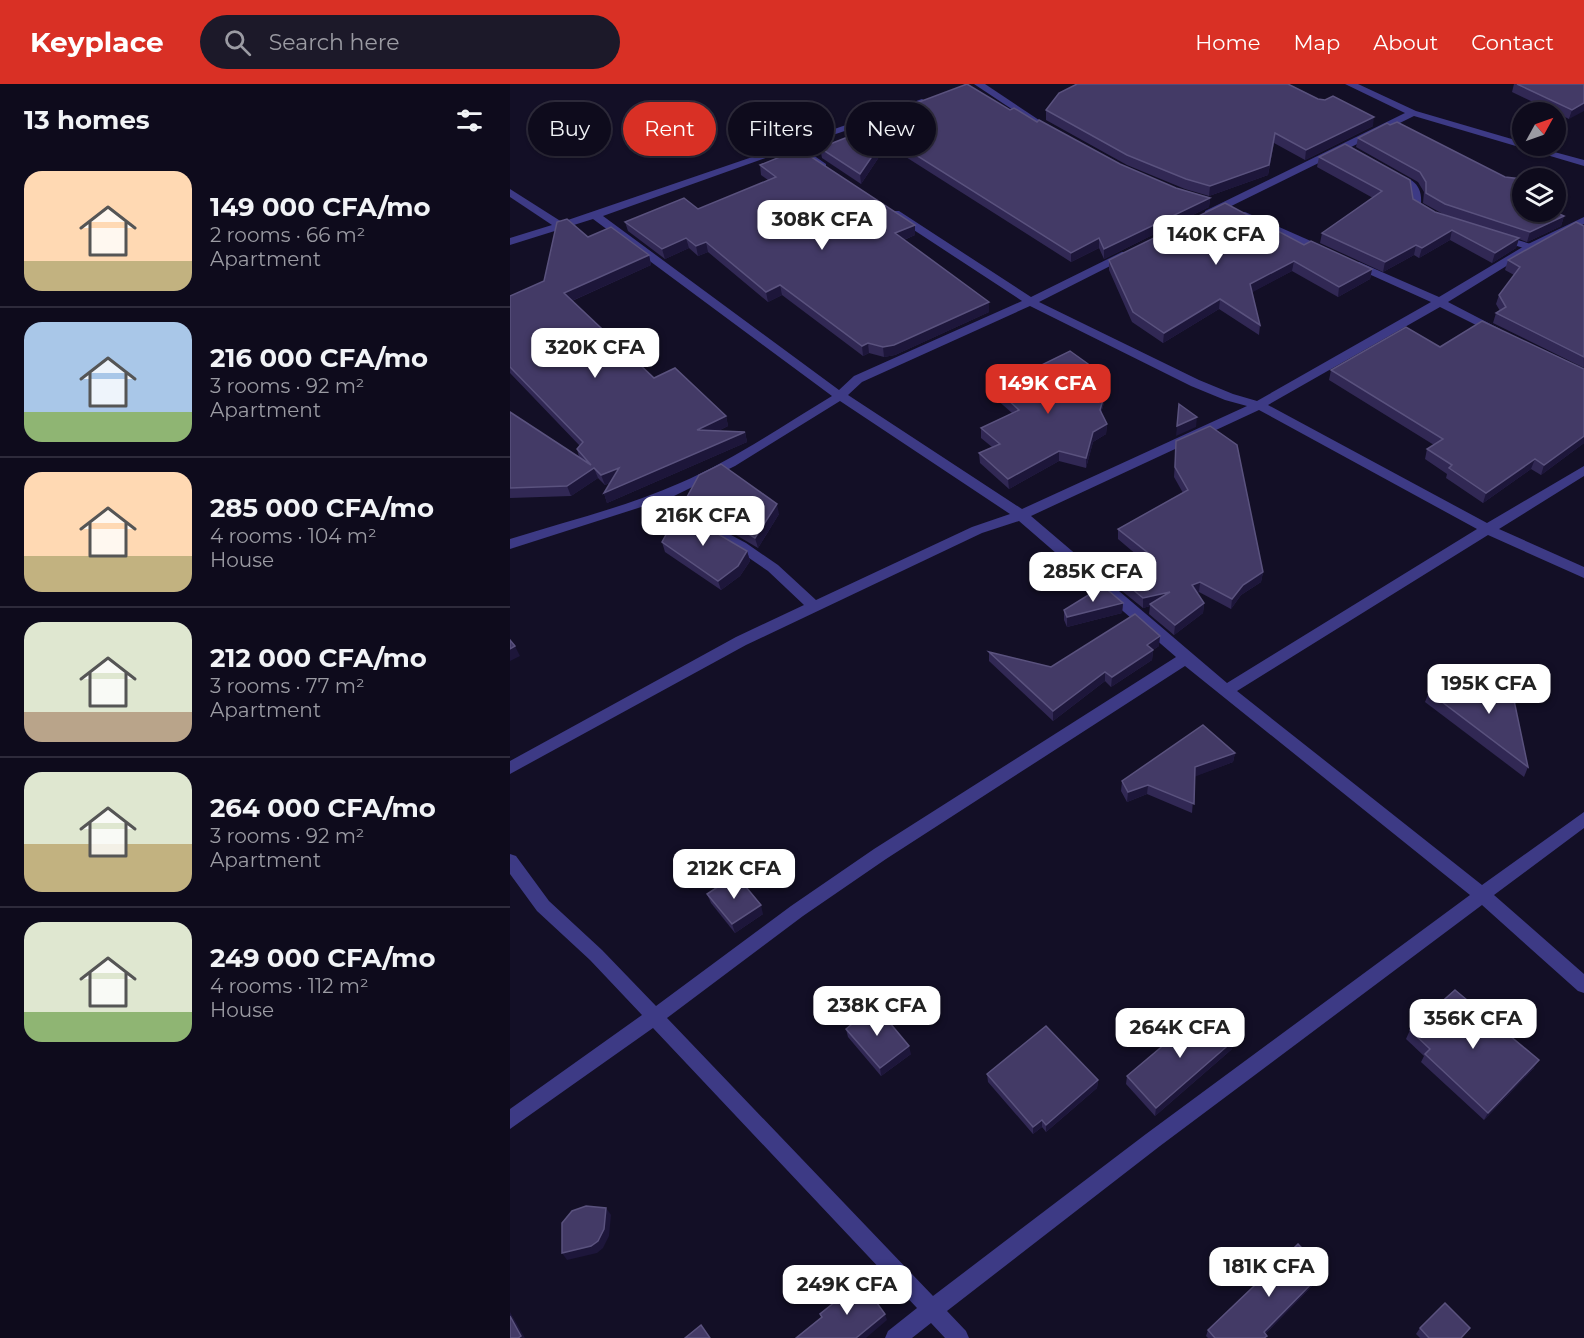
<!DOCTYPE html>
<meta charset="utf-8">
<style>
body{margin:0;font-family:Montserrat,sans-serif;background:#1c1929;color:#f1f3f6;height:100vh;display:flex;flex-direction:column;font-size:22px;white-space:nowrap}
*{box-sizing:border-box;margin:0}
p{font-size:20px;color:#9b9ba3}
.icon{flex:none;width:33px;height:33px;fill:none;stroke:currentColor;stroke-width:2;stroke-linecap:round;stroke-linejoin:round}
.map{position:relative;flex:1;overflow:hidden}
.panel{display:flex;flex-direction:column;background:#0e0b1c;width:510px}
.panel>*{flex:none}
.hud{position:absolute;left:18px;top:18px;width:570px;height:54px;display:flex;gap:12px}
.needle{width:39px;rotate:50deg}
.buttons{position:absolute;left:1002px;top:18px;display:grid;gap:12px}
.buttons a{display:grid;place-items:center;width:54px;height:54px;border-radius:50%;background:#0e0b1c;box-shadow:0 2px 4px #0004,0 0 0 2px #2e2b3b;font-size:30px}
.price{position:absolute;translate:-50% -51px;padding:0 14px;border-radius:12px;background:#fff;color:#222;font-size:20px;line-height:39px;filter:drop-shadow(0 2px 3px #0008)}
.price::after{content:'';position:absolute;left:50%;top:36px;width:18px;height:14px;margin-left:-9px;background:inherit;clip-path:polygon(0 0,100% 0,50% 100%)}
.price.active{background:#d93025;color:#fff}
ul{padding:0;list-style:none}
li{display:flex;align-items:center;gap:18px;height:150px;padding:0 24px}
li+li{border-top:2px solid #2e2b3b}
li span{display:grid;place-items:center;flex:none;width:168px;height:120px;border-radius:18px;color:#555}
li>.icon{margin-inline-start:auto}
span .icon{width:72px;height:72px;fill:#fffc;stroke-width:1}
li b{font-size:26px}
h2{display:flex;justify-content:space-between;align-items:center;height:72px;padding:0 24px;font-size:26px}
.tag{padding:0 21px;border-radius:27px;background:#0e0b1c;box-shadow:0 2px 4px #0004,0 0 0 2px #2e2b3b;font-size:21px;line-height:54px}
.tag.active{background:#d93025;color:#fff}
header{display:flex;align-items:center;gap:36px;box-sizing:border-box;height:84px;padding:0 30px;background:#d93025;color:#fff}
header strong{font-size:28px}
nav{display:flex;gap:33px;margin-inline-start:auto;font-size:21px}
.search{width:420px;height:54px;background:#1c1929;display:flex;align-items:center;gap:15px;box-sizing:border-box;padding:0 21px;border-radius:33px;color:#9b9ba3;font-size:22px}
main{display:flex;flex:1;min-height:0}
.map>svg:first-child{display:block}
</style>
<header>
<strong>Keyplace</strong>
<div class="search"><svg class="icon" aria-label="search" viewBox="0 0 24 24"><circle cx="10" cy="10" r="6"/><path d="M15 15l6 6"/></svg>Search here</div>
<nav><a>Home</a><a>Map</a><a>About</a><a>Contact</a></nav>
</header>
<main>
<section class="panel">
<h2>13 homes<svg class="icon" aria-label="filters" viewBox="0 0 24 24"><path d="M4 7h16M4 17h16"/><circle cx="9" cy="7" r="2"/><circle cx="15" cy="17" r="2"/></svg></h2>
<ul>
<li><span style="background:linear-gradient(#ffd9b3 75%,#c2b280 0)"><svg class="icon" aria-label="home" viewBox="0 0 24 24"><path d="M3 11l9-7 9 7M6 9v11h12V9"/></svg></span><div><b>149 000 CFA/mo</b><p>2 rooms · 66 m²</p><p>Apartment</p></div></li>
<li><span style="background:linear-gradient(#a9c7e8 75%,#8fb573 0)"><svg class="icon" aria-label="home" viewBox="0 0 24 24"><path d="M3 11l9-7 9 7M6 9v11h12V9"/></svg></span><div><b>216 000 CFA/mo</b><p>3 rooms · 92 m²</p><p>Apartment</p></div></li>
<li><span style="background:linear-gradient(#ffd9b3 70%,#c2b280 0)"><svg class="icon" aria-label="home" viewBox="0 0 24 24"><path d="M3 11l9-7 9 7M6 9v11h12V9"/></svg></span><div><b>285 000 CFA/mo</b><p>4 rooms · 104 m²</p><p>House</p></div></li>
<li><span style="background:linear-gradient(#dfe7d0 75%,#b9a48a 0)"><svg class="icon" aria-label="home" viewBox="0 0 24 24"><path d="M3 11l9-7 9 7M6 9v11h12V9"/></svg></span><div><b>212 000 CFA/mo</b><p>3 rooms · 77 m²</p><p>Apartment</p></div></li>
<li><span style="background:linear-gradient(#dfe7d0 60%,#c2b280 0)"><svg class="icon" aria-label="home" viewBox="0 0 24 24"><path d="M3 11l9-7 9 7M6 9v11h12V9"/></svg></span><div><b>264 000 CFA/mo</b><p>3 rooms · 92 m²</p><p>Apartment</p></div></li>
<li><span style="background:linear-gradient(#dfe7d0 75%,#8fb573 0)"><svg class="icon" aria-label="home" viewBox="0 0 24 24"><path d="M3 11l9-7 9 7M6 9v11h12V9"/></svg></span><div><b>249 000 CFA/mo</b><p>4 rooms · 112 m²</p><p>House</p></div></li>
</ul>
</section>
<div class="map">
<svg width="1074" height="1254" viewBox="0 0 1074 1254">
<rect width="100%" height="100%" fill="#130f26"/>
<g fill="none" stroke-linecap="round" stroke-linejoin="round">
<g fill="#3d3a85" fill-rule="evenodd">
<path d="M883,88c18,6 30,12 28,32l13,8v4h-8l-14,-9v-14l-3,-5 -20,-11 -1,-2z"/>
<path d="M988,150l36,11 1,2 -5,3 -36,-11v-4z"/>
</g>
<g fill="#3d3a85" fill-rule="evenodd">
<path d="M464,0h11l66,44 -8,2z"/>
<path d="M835,0h13l58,27 106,31v4h10l52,14v6l-170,-50 -201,99h-8v-4l200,-98z"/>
<path d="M412,15l5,3 -2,2 -125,42 26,18v4h-8l-27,-19 -188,67 236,174 15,-14 168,-75 -131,-86v-4h8l132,86 91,-45h8v4l-91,46 160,78 34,14 24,7 174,-99 -80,-36v-4h8l80,35 87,-52 58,-28v7l-50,25 -86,53 52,27v4h-8l-52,-26 -172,98 219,118 97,-57v10l-85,53 85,38v11l-96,-43 -251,156 245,194 102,-73v16l-90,67 90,79v19l-6,-2 -96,-86 -322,241 -213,165 19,20 3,7h-24l-14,-15 -19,15h-27l3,-7 29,-23 -264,-280 -143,101v-20l132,-94 -52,-55 -53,-49 -27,-37v-20l6,2 33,45 53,49 54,56 135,-100 83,-57 302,-192 -157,-136 -37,12 -236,112 -236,129v-13l226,-124 68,-32 -36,-34 -32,-22 -43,-23 -33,-25 -150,48v-10c57,-18 116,-32 170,-56 53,-23 102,-57 152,-87l-239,-177 -83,26v-7l42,-13 -42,-28v-8l52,33zM520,222l161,80 34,14 22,6 -225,103 -174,-114 14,-13zM330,317l170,113 -38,13 -156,73 -38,-35 -32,-22 -43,-23 -31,-23 63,-31zM749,326l218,119 -250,154 -196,-167zM675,582l285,229 -324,239 -213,162 -266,-278 136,-102 83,-57z"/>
<path d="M735,128l84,37 1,2 -5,3 -4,-1 -80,-36v-4z"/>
</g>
</g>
<g fill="#312854">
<path d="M1004,0h70l-15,35 -57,-27z"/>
<path d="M500,26l110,54 56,24 34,10 -1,9 -105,52 -5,-11 -28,14 -184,-117 -26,39 -39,-26 -2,-10 75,-30v-7z"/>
<path d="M536,26l327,16 -68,34 -31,-17 -6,32 -59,21 -24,-7 -58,-24 -81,-45z"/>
<path d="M848,54l164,74 42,4 -3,10 -34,16 -8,-3 -3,9 -24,15 -42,-23 -31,18 -5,-3 -31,17 -63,-29 2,-10 51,-35 -56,-31 2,-10 94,42 22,13 40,13 -32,-11 -20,-11 1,-11 -6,-10 -62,-35z"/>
<path d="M294,71l111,70v10l-11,5 85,62v10l-94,43 -11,2 -15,-4 -6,3 -81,-61 -14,7 -60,-50 -10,4 -9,-8 -24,11 -37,-28 -3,-9 73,-13 70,-29 -7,-5 -1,-10z"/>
<path d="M1074,142v142l-91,-45 3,-10 4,-2 -4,-7 3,-9 15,-20 -9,-5 3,-10z"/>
<path d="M78,153l61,18 2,10 -79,36 82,77 72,38 2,10 -10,5 27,1 2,10 -140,61 -3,-10 6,-10 -5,2 -7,-7 -27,18 -61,2v-86l69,45 -2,-8 3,-3 -70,-73v-77l34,-15z"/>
<path d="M794,161l68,24 -2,10 -32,18 -46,-26 -40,21 8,33 -1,10 -40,-26 -56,34 -31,-21 -23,-52v-10z"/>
<path d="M930,263l144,22v74l-43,32 -10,-6 -48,34 -37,-25 1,-4 -22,-15 2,-10 7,-4 -105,-65 2,-10z"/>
<path d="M599,295l-1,10 -7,24 6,11 -1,10 -13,8 -7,26 -27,-7 -50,28 -29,-26 -1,-10 13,-6 -11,-9v-10l31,-15 -17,-15v-10z"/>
<path d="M666,357l87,131 -2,10 -20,13 -10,14 -32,-17 -2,1 7,10 -1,10 -29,22 -25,-21 1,-8 -7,2 -26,-21 1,-10 26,-16 -26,-22v-10l65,-36 -9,-16z"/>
<path d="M177,413l92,17 -21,34 -69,-41z"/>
<path d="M152,458l85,9 3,10 -10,15 -19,14 -56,-38z"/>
<path d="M613,519l-1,10 -55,14 -3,-7v-10z"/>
<path d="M649,562l-6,4 -1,10 -41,27 -6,-6 -52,40 -64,-60v-9l62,15z"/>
<path d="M919,608l99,75 -4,10 -99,-75z"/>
<path d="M725,669l-2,9 -38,14 -3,37 -45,-19 -20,8 -6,-11 1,-10z"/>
<path d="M197,810l56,20 -28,19 -24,-30z"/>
<path d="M336,945l65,25 -30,22 -33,-39z"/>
<path d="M900,946l124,38 -50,52 -63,-58 3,-6 -18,-17z"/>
<path d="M723,957l-1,8 -77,67 -29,-32 1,-8z"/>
<path d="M477,990l111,6 -1,8 -51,44 -4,-5 -9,7 -45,-52z"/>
<path d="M811,1193l-56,57 1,4h-58l-2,-2 2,-6z"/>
<path d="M910,1244l41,10h-41l-4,-4z"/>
</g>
<g fill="#1d163a">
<path d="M1074,19v8l-15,8 3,-9z"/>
<path d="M864,33l-1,9 -68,34 1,-10z"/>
<path d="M765,49l-7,42 -59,21 1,-10z"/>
<path d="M376,52l1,9 -26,39 -1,-10z"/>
<path d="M700,114l-1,9 -105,52v-10z"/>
<path d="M1054,132l-3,10 -34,16 3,-10z"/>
<path d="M405,141v10l-19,8 -1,-10z"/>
<path d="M942,146l-2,10 -31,18 3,-10z"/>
<path d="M176,154l3,10 -24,11 -3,-10z"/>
<path d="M589,154v10l-28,14v-9z"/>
<path d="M1009,154l-3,10 -24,15 3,-10z"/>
<path d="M196,158l2,10 -10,4 -2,-10z"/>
<path d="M906,161l-2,10 -31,17 2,-10z"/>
<path d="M139,171l2,10 -84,38 -3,-10z"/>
<path d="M784,177l-2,10 -43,23 1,-10z"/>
<path d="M862,185l-2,10 -32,18 1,-10z"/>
<path d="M270,201l2,10 -14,7 -2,-10z"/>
<path d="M710,215l-1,10 -56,34 1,-10z"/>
<path d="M479,218v10l-94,43 -11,2 -1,-10z"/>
<path d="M358,259l1,10 -6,3 -1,-10z"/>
<path d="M599,295l-1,10 -9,31 1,-10z"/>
<path d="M216,332l2,10 -28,14 -3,-10z"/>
<path d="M687,333l-1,10 -20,9 1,-10z"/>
<path d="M597,340l-1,10 -13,8 -7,26v-10l7,-26z"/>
<path d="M235,348l2,10 -140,61 -3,-10z"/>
<path d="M1074,352v7l-43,32 3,-10z"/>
<path d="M549,367v10l-50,28 -1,-10z"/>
<path d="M1025,375l-4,10 -48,34 3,-10z"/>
<path d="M84,384l4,10 -27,18 -4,-10z"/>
<path d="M109,384l3,9 -17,8 -4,-10z"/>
<path d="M267,420l2,10 -21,34 -3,-10z"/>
<path d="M237,467l3,10 -10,15 -19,14 -3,-9z"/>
<path d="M753,488l-2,10 -20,13 -10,14 1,-10 11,-14z"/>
<path d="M690,498l-1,10 -8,3 1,-10z"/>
<path d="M660,508l-20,12v2l-7,2v-10z"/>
<path d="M613,519l-1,10 -55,14v-10z"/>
<path d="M694,519l-1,10 -29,22 1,-10z"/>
<path d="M650,552l-1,10 -6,4 -1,10 -41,27 1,-10 35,-32z"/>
<path d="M5,562l5,10 -10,5v-12z"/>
<path d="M595,588v9l-52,40v-10z"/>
<path d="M725,669l-2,9 -39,15 1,-10z"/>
<path d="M638,701l-1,9 -20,8 1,-10z"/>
<path d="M251,821l2,9 -28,19 -3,-9z"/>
<path d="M723,957l-1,8 -77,67 1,-8z"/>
<path d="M399,962l2,8 -30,22 -1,-8z"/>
<path d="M1029,976l-5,8 -50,52 4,-7z"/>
<path d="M588,996l-1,8 -51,44v-7z"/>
<path d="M532,1036v7l-9,7v-7z"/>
<path d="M96,1124l5,7 -2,21 -6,12 -6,5 -30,7 -5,-7z"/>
<path d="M814,1187l-3,6 -60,61 3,-6z"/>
<path d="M0,1228l15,26h-7l-8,-22z"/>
<path d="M375,1230l2,6 -21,18h-10z"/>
</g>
<g fill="#433a66" stroke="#5a527e" stroke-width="1.5">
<path d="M457,0l43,26 4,-2 23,14 2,-2 81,44 56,24 34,10 -106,51 -5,-11 -28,15 -185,-117 -26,38 -40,-26 81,-32 -6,-5z"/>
<path d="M567,0h211l30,15 7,1 8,-4 41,21 -68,33 -31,-17 -6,32 -59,21 -24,-7 -59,-24 -81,-45 13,-17z"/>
<path d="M1007,0h67v19l-12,7z"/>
<path d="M887,38l108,55 17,2v33h33l9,4 -34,16 -85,-28 -19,-11v-11l-6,-10 -62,-34 29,-15 3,2z"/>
<path d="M835,60l65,36 3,19 22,13 84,26 -24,15 -43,-23 -30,18 -6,-3 -31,17 -63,-29 60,-42 -63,-34z"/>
<path d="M287,66l7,5 3,-1 108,71 -20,8 94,69 -95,43 -11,2 -15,-4 -6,3 -82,-61 -14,7 -60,-50 -10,4 -10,-8 -24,11 -37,-27 59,-24 14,11 78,-32 -16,-12z"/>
<path d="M715,119l79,42 7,-4 61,28 -33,18 -45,-26 -44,23 10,41 -40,-26 -56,34 -31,-21 -24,-52z"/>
<path d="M57,135l21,18 23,-10 38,28 -85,38 90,85 21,-10 51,48 -29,14 48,2 -141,61 15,-25 -18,7 -7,-7 -27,18 -57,2v-76l81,53 -14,-16 6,-7 -73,-75v-71l34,-15 13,-59z"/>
<path d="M1066,138l8,4v131l-88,-44 10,-6 -7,-12 21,-28 -12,-7z"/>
<path d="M972,237l102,48v67l-40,29 -9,-6 -49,34 -37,-25 3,-3 -25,-16 16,-10 -112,-69 75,-43 34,20z"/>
<path d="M560,267l39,28 -9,31 7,14 -14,8 -7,26 -27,-7 -51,28 -29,-26 21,-9 -19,-16 38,-18 -24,-22z"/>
<path d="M669,320l18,13 -20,9z"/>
<path d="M700,342l27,19 26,127 -20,13 -11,14 -32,-17 -8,3 12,18 -29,22 -25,-21 20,-12 -27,6 -25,-21 34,-21 -34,-27 70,-39 -13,-23 1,-26z"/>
<path d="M211,380l56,40 -22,34 -68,-41 12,-22z"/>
<path d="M169,427l68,40 -9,15 -20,15 -56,-39z"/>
<path d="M593,502l20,17 -56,14 -3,-7z"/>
<path d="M625,530l25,22 -13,9 6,5 -41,27 -7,-5 -52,39 -64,-59 62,15z"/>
<path d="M0,556l5,6 -5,3z"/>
<path d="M1001,602l17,81 -99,-75z"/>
<path d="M693,641l32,28 -40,14 -1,37 -46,-19 -20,7 -6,-11z"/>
<path d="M226,791l25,30 -29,19 -25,-30z"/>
<path d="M945,906l84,70 -51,53 -63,-59 5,-5 -20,-19z"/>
<path d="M365,921l34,41 -29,22 -34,-39z"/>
<path d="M694,927l29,30 -77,67 -29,-32z"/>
<path d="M536,942l52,54 -52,45 -4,-5 -9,7 -46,-53z"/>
<path d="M76,1122l20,2 -2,21 -6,12 -7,5 -29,7v-30l10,-12z"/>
<path d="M788,1160l26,27 -60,61 3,4 -3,2h-49l-7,-8z"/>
<path d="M351,1197l24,33 -29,24h-60l26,-21 -2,-3z"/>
<path d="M935,1219l25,25 -9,10h-32l-9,-10z"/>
<path d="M0,1232l11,20 -3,2h-8z"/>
<path d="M191,1241l9,13h-25z"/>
</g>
</svg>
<div class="buttons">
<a><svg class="needle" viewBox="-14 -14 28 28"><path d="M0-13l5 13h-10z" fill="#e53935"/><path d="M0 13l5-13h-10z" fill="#9b9ba3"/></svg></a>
<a><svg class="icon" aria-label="layers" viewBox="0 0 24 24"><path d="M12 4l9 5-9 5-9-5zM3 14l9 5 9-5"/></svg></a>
</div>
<b class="price" style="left:312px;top:167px">308K CFA</b>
<b class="price" style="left:706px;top:182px">140K CFA</b>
<b class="price" style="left:85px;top:295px">320K CFA</b>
<b class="price active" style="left:538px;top:331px">149K CFA</b>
<b class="price" style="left:193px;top:463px">216K CFA</b>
<b class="price" style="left:583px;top:519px">285K CFA</b>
<b class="price" style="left:979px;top:631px">195K CFA</b>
<b class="price" style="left:224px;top:816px">212K CFA</b>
<b class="price" style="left:367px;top:953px">238K CFA</b>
<b class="price" style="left:963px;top:966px">356K CFA</b>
<b class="price" style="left:670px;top:975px">264K CFA</b>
<b class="price" style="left:759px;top:1214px">181K CFA</b>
<b class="price" style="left:337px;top:1232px">249K CFA</b>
<div class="hud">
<a class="tag">Buy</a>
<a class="tag active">Rent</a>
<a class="tag">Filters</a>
<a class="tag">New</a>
</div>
</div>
</main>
